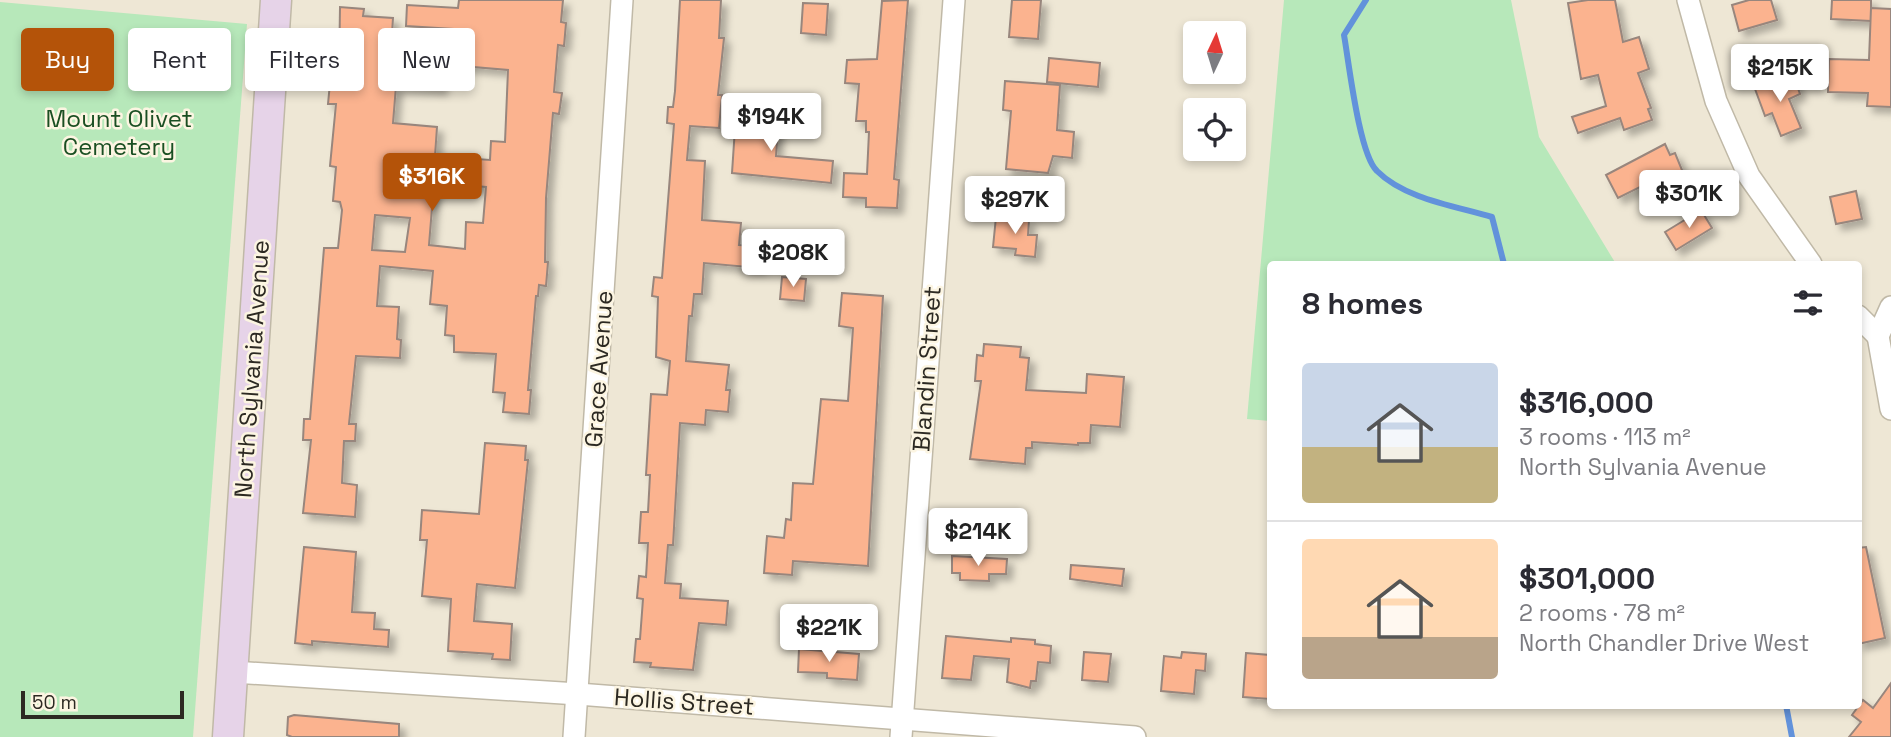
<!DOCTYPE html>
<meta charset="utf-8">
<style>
body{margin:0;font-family:"Space Grotesk",sans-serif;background:#f2f2f3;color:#2b2b33;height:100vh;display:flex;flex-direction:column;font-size:26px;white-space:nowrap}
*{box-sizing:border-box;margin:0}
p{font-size:23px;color:#7c7c81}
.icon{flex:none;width:38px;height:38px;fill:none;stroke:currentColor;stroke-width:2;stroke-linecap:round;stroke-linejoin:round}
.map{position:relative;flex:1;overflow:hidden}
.panel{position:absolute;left:1267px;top:261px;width:595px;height:448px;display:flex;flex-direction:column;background:#fff;border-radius:7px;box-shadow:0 4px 10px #0003}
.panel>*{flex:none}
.top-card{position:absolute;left:21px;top:28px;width:665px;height:63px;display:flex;gap:14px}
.needle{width:46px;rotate:4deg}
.tools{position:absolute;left:1183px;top:21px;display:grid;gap:14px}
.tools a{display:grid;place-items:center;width:63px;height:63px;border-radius:7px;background:#fff;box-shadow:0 4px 10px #0003;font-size:35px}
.scale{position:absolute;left:21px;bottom:18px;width:163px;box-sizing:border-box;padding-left:7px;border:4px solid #2c2922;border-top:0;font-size:19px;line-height:24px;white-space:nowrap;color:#2c2922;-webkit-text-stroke:5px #fcf5e2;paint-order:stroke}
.price{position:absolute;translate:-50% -60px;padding:0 16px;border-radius:7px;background:#fff;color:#222;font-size:23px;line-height:46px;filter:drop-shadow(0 2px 4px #0008)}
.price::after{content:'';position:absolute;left:50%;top:42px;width:21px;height:16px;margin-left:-10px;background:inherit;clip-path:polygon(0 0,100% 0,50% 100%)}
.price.selected{background:#b45309;color:#fff}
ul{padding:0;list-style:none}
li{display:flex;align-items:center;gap:21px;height:175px;padding:0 35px}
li+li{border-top:2px solid #e1e1e2}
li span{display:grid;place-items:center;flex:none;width:196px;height:140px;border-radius:7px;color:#555}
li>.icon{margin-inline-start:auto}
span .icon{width:84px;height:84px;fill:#fffc;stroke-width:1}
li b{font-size:30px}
h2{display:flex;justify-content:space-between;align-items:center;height:84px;padding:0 35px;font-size:30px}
.pill{padding:0 24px;border-radius:7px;background:#fff;box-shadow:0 4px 10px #0003;font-size:24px;line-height:63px}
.pill.selected{background:#b45309;color:#fff}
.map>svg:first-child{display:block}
</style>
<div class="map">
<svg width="1891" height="737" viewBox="0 0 1891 737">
<defs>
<filter id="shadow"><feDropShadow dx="6" dy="6" stdDeviation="3.5" flood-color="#0004"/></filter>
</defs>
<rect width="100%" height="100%" fill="#eee7d5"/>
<g fill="#b7e8ba">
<path d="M1284,0h227l28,137 77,127h-346v157l-23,-2z"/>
<path d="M0,2l247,22 -54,713h-193z"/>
</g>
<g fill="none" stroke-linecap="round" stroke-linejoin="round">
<g stroke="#6292db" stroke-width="6">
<path d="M1366,0l-22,35c5,28 15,119 33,136 28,28 78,35 115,46l12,47"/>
<path d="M1786,705l6,32"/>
</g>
</g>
<g fill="#fbb38f" stroke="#98867d" stroke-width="2" fill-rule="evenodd" filter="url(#shadow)">
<path d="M459,0h104l-2,22 5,1 -2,23 -6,-1 -4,47 8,1 -3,21 -6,-1 -7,85 -1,64h3l-2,24 -7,-1 -1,11h-2l-8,94h3l-2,24 -26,-2 2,-19 -12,-1 3,-38 -42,-2v-16l-9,-1 2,-29 -17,-2 3,-33 -53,-5 -3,40 22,1 -2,32 4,1 -1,18 -44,-2 -7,68h7l-1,17h-11l-2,42 15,2 -2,32 -52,-4 8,-73h-8l1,-21h6l14,-171h14l4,-38 -2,-8 -7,-1 3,-34 -6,-1 6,-62h-8l3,-31 8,-1 1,-65 24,2 -1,7 30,2 -3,46 53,3 -2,22 -45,-3 -3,37 44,4 -2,29 55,4 1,-19 14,1 3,-72 -58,-5 3,-36 -47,-3 1,-21 51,3zM434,183l52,4 -3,36 -17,-1 -1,27 -36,-4zM375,215l35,3 -5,34 -33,-2z"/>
<path d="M680,0h41l-2,38h5l-6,57h4l-3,33 -29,-2 -3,34 18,1 -3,59 39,3 -2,22 21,1 -1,22 -55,-5 -2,31h-8l-2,22h-3l-3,45 43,4 -3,25h4l-2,22 -22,-2 -1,15 -25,-2 -7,122h-5l-3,38 16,1 -1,14 48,3 -2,24 -27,-2 -6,47 -43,-3 1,-4 -17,-1 2,-23h4l3,-40 -6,-1 2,-22 7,1 2,-34h-9l2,-31h7l2,-37h-4l5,-81 16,1 3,-34 -14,-4 2,-60 -6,-1 2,-19 8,1 12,-154 -7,-1 1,-16h5l2,-16z"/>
<path d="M908,0l-14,179 5,1 -2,28 -31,-1v-9l-23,-1 1,-24 23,1 2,-42h-3v-11h-10l3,-37 -14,-1 2,-23 30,-1 5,-58z"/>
<path d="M1012,0h29l-3,39 -29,-2z"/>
<path d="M1588,0h27l8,42 16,-5 10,32 -11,4 13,35 -3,1 4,11 -28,10 -4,-12 -42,15 -6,-16 34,-11 -8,-31 -17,4 -13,-76z"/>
<path d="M1749,0h22l6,20 -38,11 -7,-26z"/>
<path d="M1832,0h39v21l-40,-2z"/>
<path d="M803,3l25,1 -2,31 -25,-2z"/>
<path d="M1871,8l20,1v98l-24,-1 1,-13 -40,-1 1,-33 40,1z"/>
<path d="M1049,58l51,5 -2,24 -51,-5z"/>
<path d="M1794,77l6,17 -11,5 12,29 -20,8 -9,-23 -7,3 -10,-27z"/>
<path d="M1005,81l55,4 -3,45 17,2 -2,26 -19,-2 -5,17 -42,-4 5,-58 -8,-1z"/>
<path d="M736,113l43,3 -3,40 57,5 -2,22 -99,-10z"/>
<path d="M1665,144l5,11 5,-2 9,22 -8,3 5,9 -18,8 -7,-16 -38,19 -12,-23z"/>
<path d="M1856,191l6,28 -26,5 -6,-27z"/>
<path d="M1701,210l11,18 -36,22 -11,-18z"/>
<path d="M996,217l33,3 -1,15h9l-2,22 -20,-2 1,-6 -23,-2z"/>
<path d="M782,277l24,2 -2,22 -24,-2z"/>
<path d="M842,293l41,3 -15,270 -75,-5 -1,14 -28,-2 3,-37 17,2 2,-19 5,1 2,-37 20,1 8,-85 27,2 5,-73 -14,-2z"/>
<path d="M984,344l37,3 -1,10 9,1 -3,32 60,3 1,-19 37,3 -4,50 -29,-2 -1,18h-12v2l-46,-3v6h-6l-1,16 -55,-5 11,-78h-6l2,-26 6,1z"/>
<path d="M485,443l41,3 -1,14h3l-13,128 -38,-4 -3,37 38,3 -2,36 -18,-1 1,-5 -45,-3 3,-52 -29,-3 5,-56h-7l2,-30 57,4z"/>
<path d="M304,547l52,5 -4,60 23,1 -1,16 15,1 -1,17 -76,-6v4l-17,-2z"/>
<path d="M1866,547l19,91 -27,6v-96z"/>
<path d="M952,556l55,3 -1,15h-17v7l-29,-1v-7h-8z"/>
<path d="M1071,565l53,4 -2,17 -52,-7z"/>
<path d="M946,636l65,6v-4l24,2v4l16,2 -1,17 -12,-1 -2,19h-5l-1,7 -23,-6 2,-23 -35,-3 -3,24 -29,-2z"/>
<path d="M799,649l60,5 -2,26 -30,-2v-5l-29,-1z"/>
<path d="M1084,652l27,2 -3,28 -26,-2z"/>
<path d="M1182,652l24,2 -1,17 -9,-1 -2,24 -33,-3 3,-35 17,2z"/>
<path d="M1246,653l24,2v44l-27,-2z"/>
<path d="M1891,683v54h-42l12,-15 -9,-7 11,-15 10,8z"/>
<path d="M294,715l105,9v13h-107l-5,-2 1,-18z"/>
</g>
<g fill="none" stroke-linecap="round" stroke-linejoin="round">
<g stroke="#c0b9a7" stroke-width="24">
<g id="minor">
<path d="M1688,0l28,101 33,75 62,88"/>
<path d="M1858,316l20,20"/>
<path d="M1878,336l13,73"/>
<path d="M1878,336l13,-29"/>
<path d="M233,672l345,22 557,43"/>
<path d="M574,737l48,-737"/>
<path d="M901,737l53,-737"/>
</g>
</g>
<g stroke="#c0b9a7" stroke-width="33">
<path id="secondary" d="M228,737l48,-737"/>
</g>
<use href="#minor" stroke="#fff" stroke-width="21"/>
<use href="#secondary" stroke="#e6d3e8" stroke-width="30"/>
</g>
<g text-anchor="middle" stroke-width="5" stroke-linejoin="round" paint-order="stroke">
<g font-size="24" fill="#1a4f22" stroke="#fcf5e2">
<text x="119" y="127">Mount Olivet<tspan x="119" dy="28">Cemetery</tspan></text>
</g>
<g font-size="24" fill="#2c2922" stroke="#fcf5e2">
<text transform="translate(252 369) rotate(-86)" y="8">North Sylvania Avenue</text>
<text transform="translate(599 369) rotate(-86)" y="8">Grace Avenue</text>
<text transform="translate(927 369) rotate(-86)" y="8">Blandin Street</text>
<text transform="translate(684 702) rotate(4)" y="8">Hollis Street</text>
</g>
</g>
</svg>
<div class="tools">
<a><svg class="needle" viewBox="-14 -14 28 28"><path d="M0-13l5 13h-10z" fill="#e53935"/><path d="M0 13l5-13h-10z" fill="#7c7c81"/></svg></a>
<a><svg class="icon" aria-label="locate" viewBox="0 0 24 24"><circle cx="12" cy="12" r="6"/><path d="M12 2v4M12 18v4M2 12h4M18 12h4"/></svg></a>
</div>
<div class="scale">50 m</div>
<b class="price" style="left:1780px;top:104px">$215K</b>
<b class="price" style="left:771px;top:153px">$194K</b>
<b class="price selected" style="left:432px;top:213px">$316K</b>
<b class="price" style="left:1689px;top:230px">$301K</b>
<b class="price" style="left:1015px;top:236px">$297K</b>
<b class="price" style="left:793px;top:289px">$208K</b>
<b class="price" style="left:978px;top:568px">$214K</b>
<b class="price" style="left:829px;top:664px">$221K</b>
<div class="top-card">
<a class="pill selected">Buy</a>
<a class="pill">Rent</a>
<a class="pill">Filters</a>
<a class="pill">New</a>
</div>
<section class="panel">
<h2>8 homes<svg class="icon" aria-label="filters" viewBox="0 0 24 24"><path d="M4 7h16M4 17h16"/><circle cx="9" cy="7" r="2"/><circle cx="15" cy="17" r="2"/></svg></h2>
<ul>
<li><span style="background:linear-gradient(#c9d6e8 60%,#c2b280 0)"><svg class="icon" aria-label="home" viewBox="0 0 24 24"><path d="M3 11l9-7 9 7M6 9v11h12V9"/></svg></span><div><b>$316,000</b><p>3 rooms · 113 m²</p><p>North Sylvania Avenue</p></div></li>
<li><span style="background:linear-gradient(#ffd9b3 70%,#b9a48a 0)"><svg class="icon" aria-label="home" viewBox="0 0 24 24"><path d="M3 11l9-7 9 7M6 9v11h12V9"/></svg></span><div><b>$301,000</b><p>2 rooms · 78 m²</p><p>North Chandler Drive West</p></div></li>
</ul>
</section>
</div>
